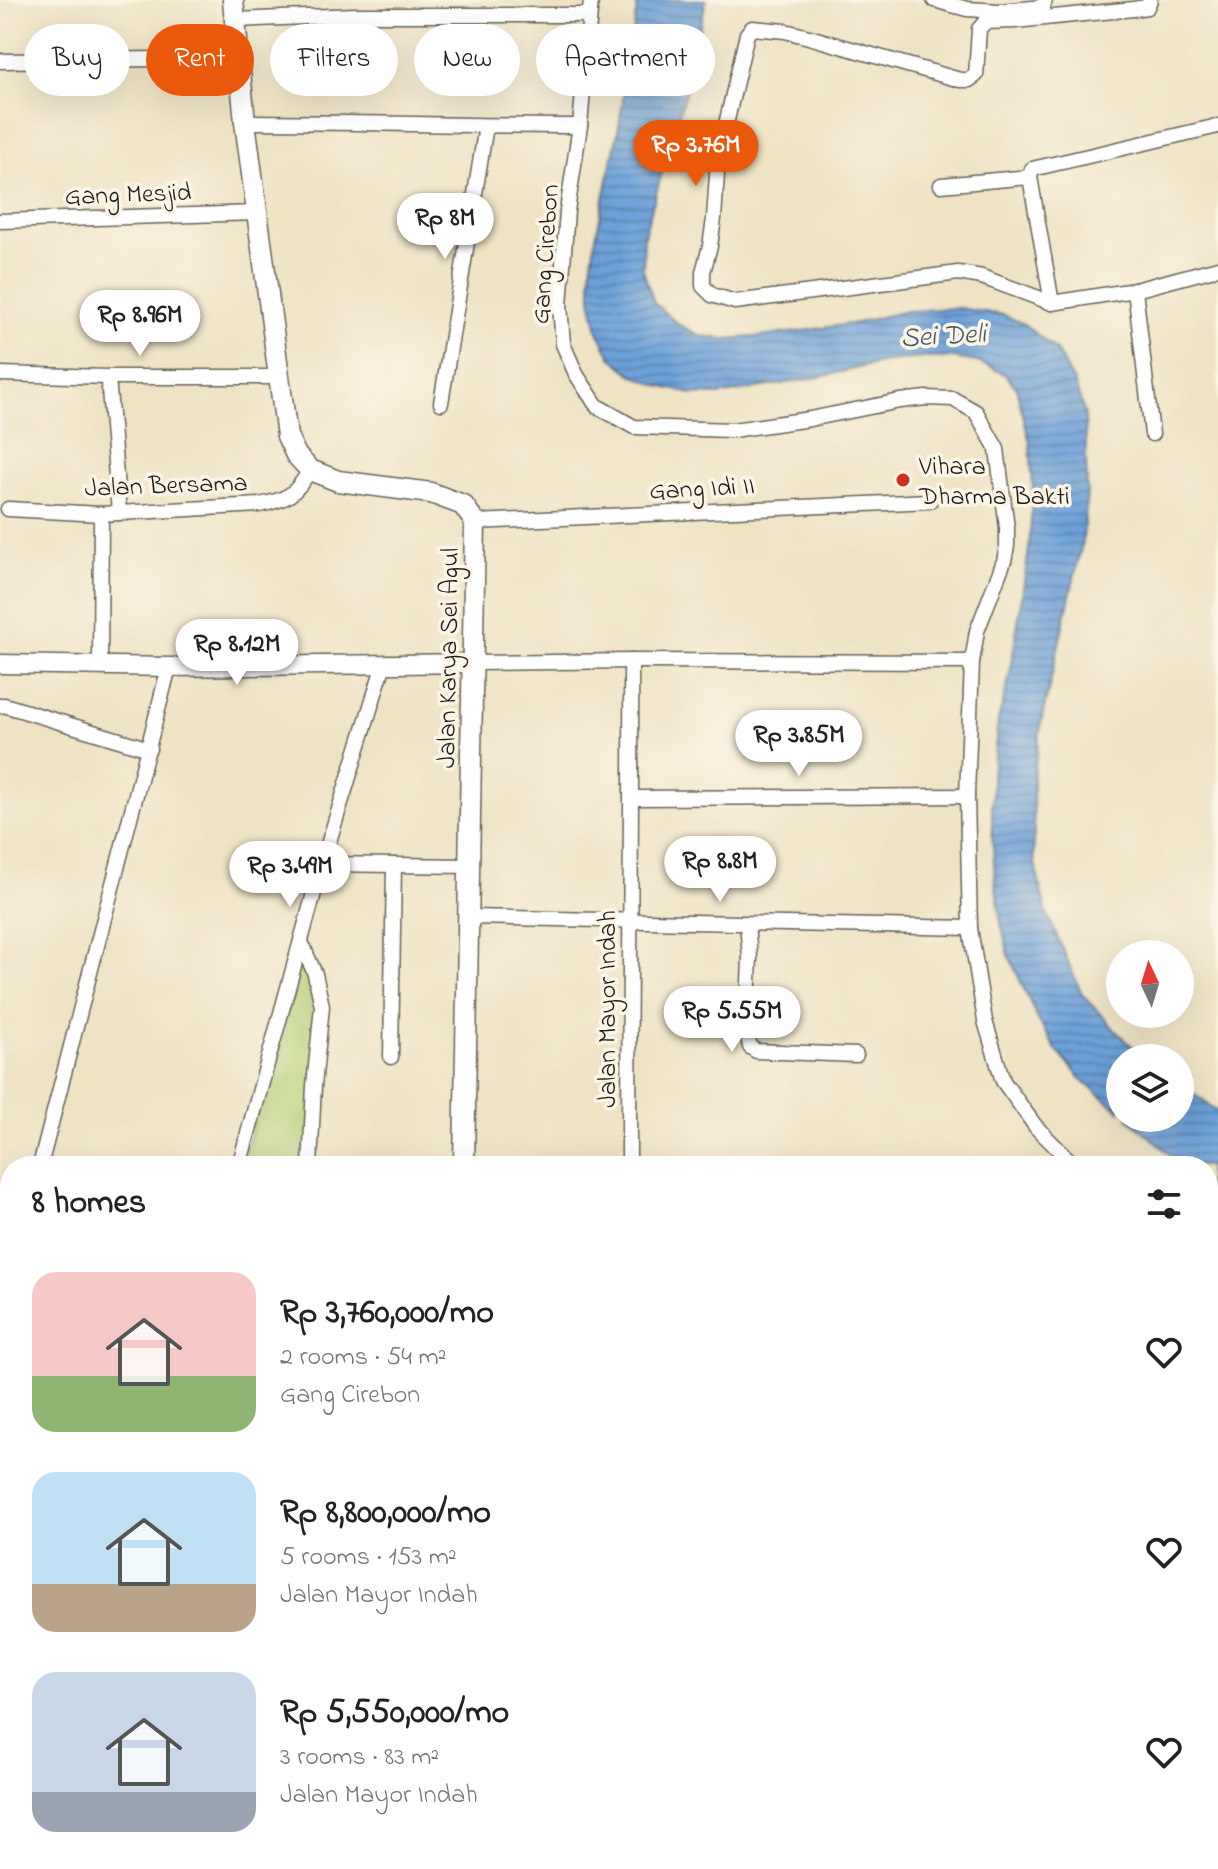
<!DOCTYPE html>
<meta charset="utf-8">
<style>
body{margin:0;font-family:"Indie Flower",sans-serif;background:#f2f2f2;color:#222;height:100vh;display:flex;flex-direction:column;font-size:30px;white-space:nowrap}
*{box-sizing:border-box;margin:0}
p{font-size:26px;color:#767676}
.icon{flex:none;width:44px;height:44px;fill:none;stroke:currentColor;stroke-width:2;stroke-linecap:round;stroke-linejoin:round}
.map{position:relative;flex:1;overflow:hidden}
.side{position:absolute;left:0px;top:1156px;width:1218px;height:714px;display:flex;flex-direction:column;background:#fff;border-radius:32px 32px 0 0;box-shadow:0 8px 32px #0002}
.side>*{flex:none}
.hud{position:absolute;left:24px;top:24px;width:800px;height:72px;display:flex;gap:16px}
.needle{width:52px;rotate:356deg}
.buttons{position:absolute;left:1106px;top:940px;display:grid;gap:16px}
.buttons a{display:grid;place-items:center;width:88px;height:88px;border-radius:50%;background:#fff;box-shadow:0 8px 32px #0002;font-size:40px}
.price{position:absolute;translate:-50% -68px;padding:0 18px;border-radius:28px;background:#fff;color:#222;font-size:26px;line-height:52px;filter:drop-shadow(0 2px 4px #0008)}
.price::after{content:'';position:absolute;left:50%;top:48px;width:24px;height:18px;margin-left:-12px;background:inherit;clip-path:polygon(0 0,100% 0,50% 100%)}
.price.selected{background:#ea580c;color:#fff}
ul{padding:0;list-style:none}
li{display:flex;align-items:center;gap:24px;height:200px;padding:0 32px}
li span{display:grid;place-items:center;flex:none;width:224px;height:160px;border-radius:24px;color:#555}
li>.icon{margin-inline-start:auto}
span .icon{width:96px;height:96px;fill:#fffc;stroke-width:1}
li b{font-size:34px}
h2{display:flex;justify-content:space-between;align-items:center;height:96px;padding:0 32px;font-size:34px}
.chip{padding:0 28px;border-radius:36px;background:#fff;box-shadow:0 8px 32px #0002;font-size:28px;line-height:72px}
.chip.selected{background:#ea580c;color:#fff}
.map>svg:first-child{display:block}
</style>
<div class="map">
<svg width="1218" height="1869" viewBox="0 0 1218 1869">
<defs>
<pattern id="water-rules" width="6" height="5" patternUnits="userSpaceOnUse" patternTransform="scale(2)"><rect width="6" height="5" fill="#6ca0d8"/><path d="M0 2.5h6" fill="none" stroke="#5882ae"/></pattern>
</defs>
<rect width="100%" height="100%" fill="#fcf5e5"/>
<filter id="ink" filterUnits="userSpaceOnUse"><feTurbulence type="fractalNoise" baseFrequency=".0125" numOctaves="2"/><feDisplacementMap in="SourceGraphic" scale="16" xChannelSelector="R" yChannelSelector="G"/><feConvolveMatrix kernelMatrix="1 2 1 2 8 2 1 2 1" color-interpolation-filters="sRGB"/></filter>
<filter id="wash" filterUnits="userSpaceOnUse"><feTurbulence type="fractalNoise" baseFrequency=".006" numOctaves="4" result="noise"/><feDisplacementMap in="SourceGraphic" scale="32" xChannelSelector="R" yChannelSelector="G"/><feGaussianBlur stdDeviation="1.8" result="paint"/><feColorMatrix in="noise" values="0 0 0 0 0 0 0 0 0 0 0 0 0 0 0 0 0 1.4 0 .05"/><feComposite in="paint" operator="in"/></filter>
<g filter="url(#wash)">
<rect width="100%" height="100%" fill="#efe3c4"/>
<path fill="#b1cc72" stroke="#667447" stroke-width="2" d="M299,955l20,36 -10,175h-67z"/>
<g fill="url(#water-rules)" stroke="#445e7a" stroke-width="2">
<path d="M638,0h68l-16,76 -46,159 -1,35 11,33 25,22 22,11 25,3 42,-3 88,-13 49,-12 54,-3 45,7 20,9 32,26 18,32 11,33 2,78 -4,46 -41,179 -9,60 1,81 12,52 36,83 34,37 29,27h-25v53l-36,-29 -28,-32 -19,-32 -28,-62 -8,-33 -6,-42 -3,-49v-58l6,-53 12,-46 19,-126 4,-58 -3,-48 -14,-56 -11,-13 -27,-12 -26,-4h-28l-36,3 -68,16 -102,18 -26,-1 -33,-8 -26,-11 -21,-17 -14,-26 -7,-34v-29l4,-28 23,-109z"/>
<path d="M1180,1084l38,28v84l-10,-8v-22h-25l-55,-48h52z"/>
</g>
</g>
<g filter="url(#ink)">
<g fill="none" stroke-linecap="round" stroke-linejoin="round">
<g stroke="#666257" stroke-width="17">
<g id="minor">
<path d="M591,0l-11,126 -13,85 -7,94 3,39 13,30 21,32 37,21 99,3 77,-11 90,-18 26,-3 27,1 23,13 21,37 10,79v18l-3,15 -27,70 -5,31 -5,134 3,132 15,93 18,60 33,46 39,39"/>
<path d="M934,0l33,9 32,2 44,-4 2,-7"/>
<path d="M1150,0l-3,7 -14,2 -118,12 -30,1 -6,7 -3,46 -7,5h-9l-151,-43 -24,-6 -33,-3 -5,6 -29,125 -4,60 -4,27 -7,26v14l9,9 23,7 223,-29 24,4 70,26 -22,-126 2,-8 186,-43"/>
<path d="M235,20l120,-5h234"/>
<path d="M0,61l238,-3"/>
<path d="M245,122c112,0 223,4 335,4"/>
<path d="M941,185l89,-8"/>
<path d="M0,221l257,-8"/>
<path d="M1135,290l17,144"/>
<path d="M1052,303l83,-13 83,-22"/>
<path d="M0,374l108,3h171"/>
<path d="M108,377l11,136"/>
<path d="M441,403l45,-277"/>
<path d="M8,509l93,5 158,-9c28,-5 36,-10 51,-35"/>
<path d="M475,522l455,-21"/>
<path d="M473,663l158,-2 341,1"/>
<path d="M100,666l1,-152"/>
<path d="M0,706l4,-1 145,44"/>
<path d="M632,798l335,-2"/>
<path d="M322,864l147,2"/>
<path d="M469,917l501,11"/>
<path d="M747,924l3,33 -3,76 3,14 6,4 100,4"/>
<path d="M301,942l14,32 7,32 -8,80 -4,80"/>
<path d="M391,1057l3,-192"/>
<path d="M40,1166l129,-499"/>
<path d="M239,1166l83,-302 62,-200"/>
<path d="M629,1166c0,-168 3,-337 2,-505"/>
<path d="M1208,1267l10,8"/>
<path d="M1208,1358h10"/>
<path d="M0,1439h10"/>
<path d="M1208,1549h10"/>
<path d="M0,1602l10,1"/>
<path d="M1208,1663h10"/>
<path d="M0,1720h10"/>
<path d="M1208,1771h10"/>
<path d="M0,1828h10"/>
<path d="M71,1860v9"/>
<path d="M1139,1860v9"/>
<path d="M714,1861l120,-1"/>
</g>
</g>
<g stroke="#666257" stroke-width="21">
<path id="tertiary" d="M0,664l169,3 304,-4"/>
</g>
<g stroke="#666257" stroke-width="23">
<g id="secondary">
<path d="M233,0l12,122 42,314 9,19 14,15 28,11 93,12 32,12 12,17 -11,644"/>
<path d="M471,1869v-9"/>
</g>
</g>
<use href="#minor" stroke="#fff" stroke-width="14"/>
<use href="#tertiary" stroke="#fff" stroke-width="18"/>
<use href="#secondary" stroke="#fff" stroke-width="20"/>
</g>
</g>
<circle fill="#c8321e" stroke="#fcf5e5" stroke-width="3" cx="903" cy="480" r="8"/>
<g text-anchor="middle" stroke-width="7" stroke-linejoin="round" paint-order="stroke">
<g font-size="26" fill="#1c1c1c" stroke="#fcf5e5">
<text transform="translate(128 193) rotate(-2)" y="9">Gang Mesjid</text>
<text transform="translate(544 254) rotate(-86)" y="9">Gang Cirebon</text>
<text transform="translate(166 484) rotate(-2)" y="9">Jalan Bersama</text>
<text transform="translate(702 487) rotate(-3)" y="9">Gang Idi II</text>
<text transform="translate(447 658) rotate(-89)" y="9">Jalan Karya Sei Agul</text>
<text transform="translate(606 1009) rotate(-90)" y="9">Jalan Mayor Indah</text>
</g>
<g font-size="26" fill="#1c1c1c" stroke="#fcf5e5" text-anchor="start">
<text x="919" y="474">Vihara<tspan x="919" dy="30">Dharma Bakti</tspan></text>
</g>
<g font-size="28" font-style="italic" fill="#405771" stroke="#fcf5e5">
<text transform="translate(943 334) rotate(-3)" y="10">Sei Deli</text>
</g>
</g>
</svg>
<div class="buttons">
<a><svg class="needle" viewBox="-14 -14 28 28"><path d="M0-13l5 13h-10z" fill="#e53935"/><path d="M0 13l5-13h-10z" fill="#767676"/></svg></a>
<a><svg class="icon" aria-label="layers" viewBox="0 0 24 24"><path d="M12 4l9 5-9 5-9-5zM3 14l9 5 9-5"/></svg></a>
</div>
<b class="price selected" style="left:696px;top:188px">Rp 3.76M</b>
<b class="price" style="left:445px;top:261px">Rp 8M</b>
<b class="price" style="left:140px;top:358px">Rp 8.96M</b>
<b class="price" style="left:237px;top:687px">Rp 8.12M</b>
<b class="price" style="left:799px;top:778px">Rp 3.85M</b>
<b class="price" style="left:720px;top:904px">Rp 8.8M</b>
<b class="price" style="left:290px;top:909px">Rp 3.49M</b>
<b class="price" style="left:732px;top:1054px">Rp 5.55M</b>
<div class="hud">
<a class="chip">Buy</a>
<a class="chip selected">Rent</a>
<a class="chip">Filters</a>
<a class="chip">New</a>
<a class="chip">Apartment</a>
</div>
<section class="side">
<h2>8 homes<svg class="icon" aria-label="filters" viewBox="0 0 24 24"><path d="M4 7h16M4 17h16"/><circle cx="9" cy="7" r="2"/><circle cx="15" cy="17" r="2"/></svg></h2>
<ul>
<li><span style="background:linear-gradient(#f6c9c9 65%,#8fb573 0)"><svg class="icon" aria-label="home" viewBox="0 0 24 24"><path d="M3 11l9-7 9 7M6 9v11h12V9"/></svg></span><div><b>Rp 3,760,000/mo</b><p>2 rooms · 54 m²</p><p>Gang Cirebon</p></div><svg class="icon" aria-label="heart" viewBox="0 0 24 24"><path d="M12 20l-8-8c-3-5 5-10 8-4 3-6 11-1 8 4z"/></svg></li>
<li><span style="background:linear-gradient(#bfe0f5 70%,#b9a48a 0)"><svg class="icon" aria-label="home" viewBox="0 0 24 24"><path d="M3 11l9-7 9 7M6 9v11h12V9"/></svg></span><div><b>Rp 8,800,000/mo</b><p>5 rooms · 153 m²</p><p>Jalan Mayor Indah</p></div><svg class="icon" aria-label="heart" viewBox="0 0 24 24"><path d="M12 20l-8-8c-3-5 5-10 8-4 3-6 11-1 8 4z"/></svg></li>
<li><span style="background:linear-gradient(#c9d6e8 75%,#9aa5b1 0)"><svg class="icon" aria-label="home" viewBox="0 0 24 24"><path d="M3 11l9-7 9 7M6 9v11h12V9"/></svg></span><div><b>Rp 5,550,000/mo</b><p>3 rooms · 83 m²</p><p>Jalan Mayor Indah</p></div><svg class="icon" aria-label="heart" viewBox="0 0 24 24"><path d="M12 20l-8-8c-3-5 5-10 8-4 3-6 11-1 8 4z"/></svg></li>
</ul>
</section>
</div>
